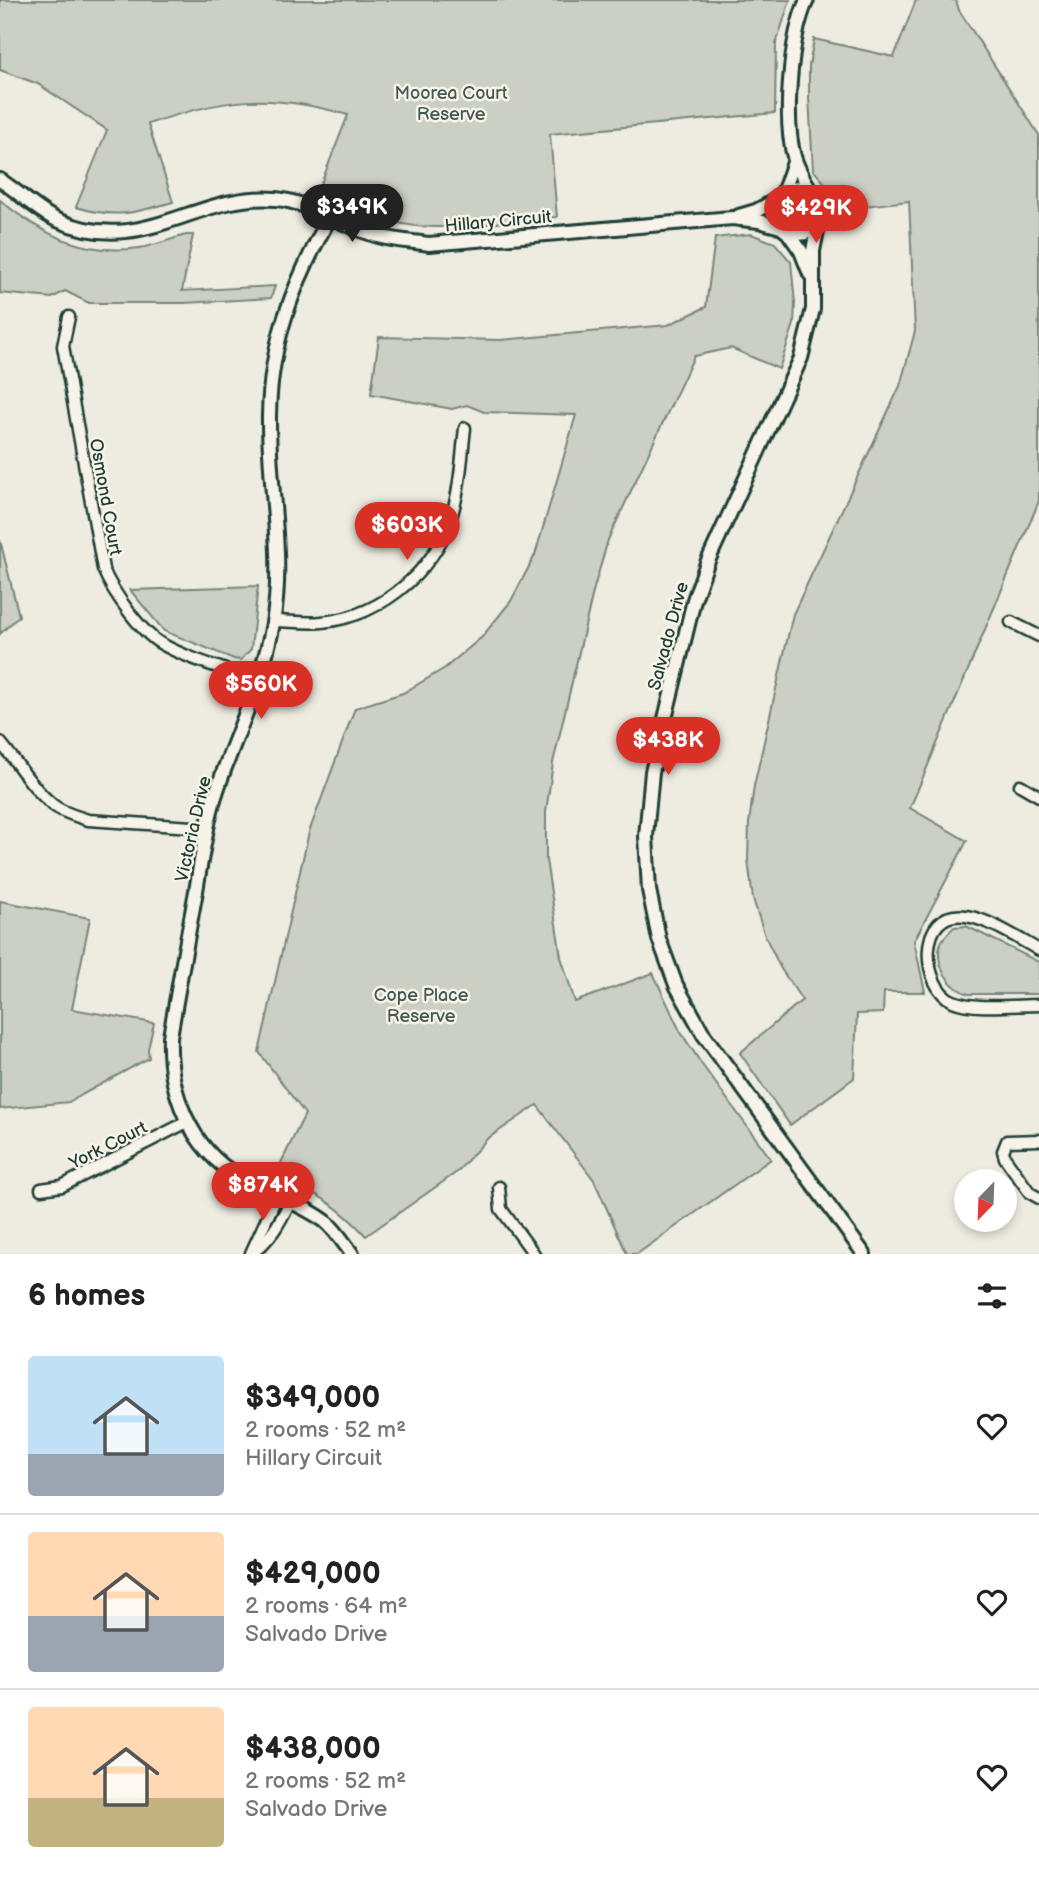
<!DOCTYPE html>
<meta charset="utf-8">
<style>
body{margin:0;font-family:"Balsamiq Sans",sans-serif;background:#f6f6f6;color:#222;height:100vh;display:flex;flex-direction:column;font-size:26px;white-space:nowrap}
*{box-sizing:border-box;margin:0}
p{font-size:23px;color:#767676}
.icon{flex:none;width:38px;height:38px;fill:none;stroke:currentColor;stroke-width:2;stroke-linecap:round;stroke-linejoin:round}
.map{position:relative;height:1254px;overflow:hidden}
.drawer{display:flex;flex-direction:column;background:#fff;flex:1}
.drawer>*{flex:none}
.needle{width:46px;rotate:203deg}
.controls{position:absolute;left:954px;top:1169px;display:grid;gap:14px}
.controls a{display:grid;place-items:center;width:63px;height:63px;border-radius:50%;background:#fff;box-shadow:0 4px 10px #0003;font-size:35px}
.price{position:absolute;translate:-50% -60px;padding:0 16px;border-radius:24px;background:#d93025;color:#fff;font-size:23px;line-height:46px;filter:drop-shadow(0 2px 4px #0008)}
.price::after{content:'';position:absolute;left:50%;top:42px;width:21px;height:16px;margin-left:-10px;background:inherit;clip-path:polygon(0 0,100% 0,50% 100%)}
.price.active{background:#222;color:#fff}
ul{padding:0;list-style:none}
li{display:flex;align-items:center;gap:21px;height:175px;padding:0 28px}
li+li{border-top:2px solid #e0e0e0}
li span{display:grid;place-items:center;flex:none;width:196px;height:140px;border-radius:7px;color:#555}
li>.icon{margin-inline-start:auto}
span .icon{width:84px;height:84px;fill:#fffc;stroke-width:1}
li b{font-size:30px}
h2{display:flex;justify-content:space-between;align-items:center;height:84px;padding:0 28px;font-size:30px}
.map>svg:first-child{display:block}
</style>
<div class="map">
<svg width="1039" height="1254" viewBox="0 0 1039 1254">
<rect width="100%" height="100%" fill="#eeece1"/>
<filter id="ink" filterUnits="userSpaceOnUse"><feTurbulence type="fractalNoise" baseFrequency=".0143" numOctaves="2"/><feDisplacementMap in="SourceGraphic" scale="14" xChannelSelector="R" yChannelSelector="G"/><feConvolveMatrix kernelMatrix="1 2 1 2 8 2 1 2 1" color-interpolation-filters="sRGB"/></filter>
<g filter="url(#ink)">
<g fill="#cccfc4" stroke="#76867c" stroke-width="2">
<path d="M0,0h790l-14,44 -1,69 -225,21 7,83c-44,3 -99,13 -142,9 -35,-4 -66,-20 -97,-35l30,-76c-80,-23 -122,-17 -200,9l25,78c-38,11 -58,17 -97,5l31,-77 -69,-46 -38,-14z"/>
<path d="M916,0h40l3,10 80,125v366l-129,307 57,33 -53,100 11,51h-41l-1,21 -26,1 -3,64 -64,47 -50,-72 62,-53 -21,-31 -16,-33 -12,-37 -5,-39 1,-37 5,-37 39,-172 107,-228 15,-55 -6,-130 -72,8c-2,-17 -12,-26 -24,-39l-4,-73v-31l5,-27 80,18z"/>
<path d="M0,200c41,34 84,56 139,48 15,-2 31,-9 47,-13h7l-11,56 93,-5 -4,12 -87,5h-95l-24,-12 -13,7 -52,-5z"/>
<path d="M751,234l24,9 16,19 4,41 -1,21 -15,45 -48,-21 -37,8 -86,184 -14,48 -41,175 -7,49v48l15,97 14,45 78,-29 27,58 23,35 68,93 -134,95h-10l-33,-74 -57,-75 -50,34 -30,33 -91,64c-25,-28 -55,-48 -91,-61l30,-61 -46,-62 50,-220 46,-124 48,-15 42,-25 37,-31 29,-36 24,-46 41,-140 -92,-3 -17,-7 -15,4 -81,-15 8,-57 121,3 168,-15 38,-18 9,-69z"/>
<path d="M0,540l19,76 -19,18z"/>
<path d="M258,586l-7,63 -10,11 -7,-1 -70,-28 -34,-41z"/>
<path d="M0,901l90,17 -18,91 82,14 -6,26 1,9 -80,44 -69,7z"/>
<path d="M966,926l73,36v32h-70c-19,-5 -34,-28 -29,-49 2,-7 9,-13 14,-18z"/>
</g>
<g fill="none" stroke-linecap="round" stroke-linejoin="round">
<g stroke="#1f3d34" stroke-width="15">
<g id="minor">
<path d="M69,317l-6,29 40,223c9,22 37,62 57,74 27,16 69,27 98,38"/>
<path d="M273,621c16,0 33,3 49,1 63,-6 120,-57 133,-119 6,-24 7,-50 10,-75"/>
<path d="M1011,622l28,14"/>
<path d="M0,742c17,20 32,46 53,63 10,8 23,11 35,15l119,8"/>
<path d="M1020,785l19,11"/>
<path d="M1039,950c-22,-12 -48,-30 -73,-34 -50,-8 -45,72 -13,85 21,9 62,4 86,4"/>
<path d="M1039,1140l-32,1 -4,10 2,7 25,35 9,5"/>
<path d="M499,1187l2,22 33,45"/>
<path d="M41,1189l21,-3 125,-64"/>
<path d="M251,1253l26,-57"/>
<path d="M251,1254c20,-15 28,-30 39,-52"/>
</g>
</g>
<g stroke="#1f3d34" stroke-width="18">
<g id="tertiary">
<path d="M807,0c-17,36 -24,122 -12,160 4,11 11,23 17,33"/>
<path d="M0,180c19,12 36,30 57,40 87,38 138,-28 219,-21 32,3 60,23 90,33 20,8 42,9 63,12l303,-26 27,3 22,6"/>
<path d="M783,194c40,-27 52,47 10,39 -13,-2 -21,-16 -17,-29 2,-5 6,-9 8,-14 4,-10 7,-20 11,-30"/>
<path d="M739,216l17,-5 22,-12"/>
<path d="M330,217c-36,65 -60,124 -61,199 -1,68 16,139 4,207 -11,63 -42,119 -60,180 -8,29 -12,59 -17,88 -9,49 -18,98 -26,146 -2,54 20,111 68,139 28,16 61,26 87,45 11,9 19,22 27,33"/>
<path d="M819,220l-6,31v58l-12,49 -94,205 -13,37 -42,172 -6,64 3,54 10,49 17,46 28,50 160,219"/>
<path d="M787,231l14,20 9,23"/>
</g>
</g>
<use href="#minor" stroke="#f7f3e8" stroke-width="10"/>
<use href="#tertiary" stroke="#f7f3e8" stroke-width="12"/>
</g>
</g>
<g text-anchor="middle" stroke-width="5" stroke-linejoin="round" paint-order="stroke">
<g font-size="18" fill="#425a51" stroke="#f7f3e8">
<text x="451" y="99">Moorea Court<tspan x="451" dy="21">Reserve</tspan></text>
<text x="421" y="1001">Cope Place<tspan x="421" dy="21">Reserve</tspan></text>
</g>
<g font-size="18" fill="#1f3d34" stroke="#f7f3e8">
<text transform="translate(498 221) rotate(-5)" y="6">Hillary Circuit</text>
<text transform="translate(106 497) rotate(80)" y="6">Osmond Court</text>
<text transform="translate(668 636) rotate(-75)" y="6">Salvado Drive</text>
<text transform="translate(193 829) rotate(-77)" y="6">Victoria Drive</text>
<text transform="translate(108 1145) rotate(-27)" y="6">York Court</text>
</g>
</g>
</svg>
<div class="controls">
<a><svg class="needle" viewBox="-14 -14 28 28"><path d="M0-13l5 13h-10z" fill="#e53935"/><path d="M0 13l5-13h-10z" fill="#767676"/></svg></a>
</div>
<b class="price active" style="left:352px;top:244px">$349K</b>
<b class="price" style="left:816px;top:245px">$429K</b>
<b class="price" style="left:407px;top:562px">$603K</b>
<b class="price" style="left:261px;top:721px">$560K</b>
<b class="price" style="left:668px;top:777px">$438K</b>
<b class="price" style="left:263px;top:1222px">$874K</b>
</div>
<section class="drawer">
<h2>6 homes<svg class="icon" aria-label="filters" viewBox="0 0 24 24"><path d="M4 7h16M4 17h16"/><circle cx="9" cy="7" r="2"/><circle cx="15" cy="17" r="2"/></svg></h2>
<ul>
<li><span style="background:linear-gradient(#bfe0f5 70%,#9aa5b1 0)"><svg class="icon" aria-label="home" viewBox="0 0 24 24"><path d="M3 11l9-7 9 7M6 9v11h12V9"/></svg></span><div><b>$349,000</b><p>2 rooms · 52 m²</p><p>Hillary Circuit</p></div><svg class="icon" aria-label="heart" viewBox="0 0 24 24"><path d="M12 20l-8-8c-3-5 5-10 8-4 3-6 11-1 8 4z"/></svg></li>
<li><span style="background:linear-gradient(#ffd9b3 60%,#9aa5b1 0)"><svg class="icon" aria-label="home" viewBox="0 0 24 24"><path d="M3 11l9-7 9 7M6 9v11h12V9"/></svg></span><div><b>$429,000</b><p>2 rooms · 64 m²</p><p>Salvado Drive</p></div><svg class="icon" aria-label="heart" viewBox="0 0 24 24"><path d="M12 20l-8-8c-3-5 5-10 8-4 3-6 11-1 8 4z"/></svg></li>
<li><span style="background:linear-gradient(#ffd9b3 65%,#c2b280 0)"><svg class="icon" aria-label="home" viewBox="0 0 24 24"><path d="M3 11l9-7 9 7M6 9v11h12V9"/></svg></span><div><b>$438,000</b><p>2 rooms · 52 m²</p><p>Salvado Drive</p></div><svg class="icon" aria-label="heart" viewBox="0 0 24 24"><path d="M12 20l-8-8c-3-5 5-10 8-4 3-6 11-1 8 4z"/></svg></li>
</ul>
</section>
